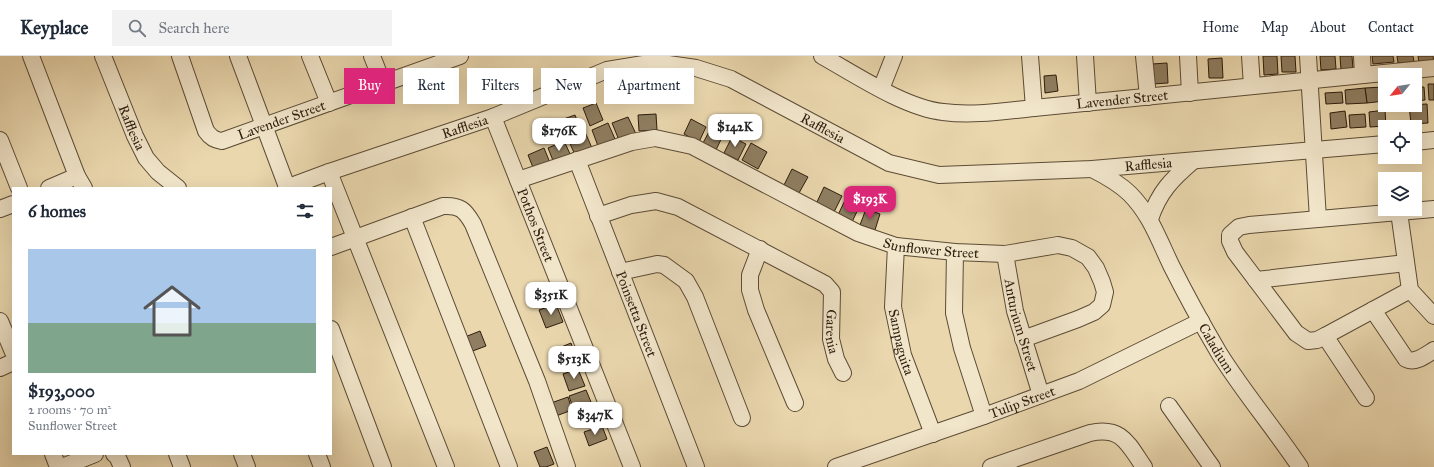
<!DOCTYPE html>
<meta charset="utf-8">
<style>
body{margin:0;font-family:"IM FELL Great Primer",serif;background:#f2f2f3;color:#1f2937;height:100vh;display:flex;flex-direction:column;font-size:15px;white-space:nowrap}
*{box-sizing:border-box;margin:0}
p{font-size:13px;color:#747a83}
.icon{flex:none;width:22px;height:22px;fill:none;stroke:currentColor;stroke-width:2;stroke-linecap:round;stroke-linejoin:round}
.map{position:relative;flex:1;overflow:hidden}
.side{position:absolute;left:12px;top:131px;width:320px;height:268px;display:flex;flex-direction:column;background:#fff;border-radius:0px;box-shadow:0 4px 16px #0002}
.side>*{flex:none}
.banner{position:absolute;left:344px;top:12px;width:380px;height:36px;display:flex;gap:8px}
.needle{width:26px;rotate:240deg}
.controls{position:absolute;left:1378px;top:12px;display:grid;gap:8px}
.controls a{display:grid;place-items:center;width:44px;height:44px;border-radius:0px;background:#fff;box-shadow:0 4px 16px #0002;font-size:20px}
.price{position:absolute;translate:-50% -34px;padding:0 9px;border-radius:8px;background:#fff;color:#222;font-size:13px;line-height:26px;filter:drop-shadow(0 1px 2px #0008)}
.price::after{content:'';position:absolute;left:50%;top:24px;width:12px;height:9px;margin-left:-6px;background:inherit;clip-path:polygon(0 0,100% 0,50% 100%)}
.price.current{background:#db2777;color:#fff}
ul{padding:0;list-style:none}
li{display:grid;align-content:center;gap:8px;height:212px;padding:0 16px}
li span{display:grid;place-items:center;height:124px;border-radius:0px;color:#555}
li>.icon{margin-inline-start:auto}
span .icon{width:72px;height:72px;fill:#fffc;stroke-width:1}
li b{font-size:17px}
h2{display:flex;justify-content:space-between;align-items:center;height:48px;padding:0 16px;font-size:17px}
.chip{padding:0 14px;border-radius:0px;background:#fff;box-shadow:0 4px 16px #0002;font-size:14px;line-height:36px}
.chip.current{background:#db2777;color:#fff}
header{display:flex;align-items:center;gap:24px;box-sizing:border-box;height:56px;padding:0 20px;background:#fff;border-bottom:1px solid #e0e1e3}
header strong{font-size:19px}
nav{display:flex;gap:22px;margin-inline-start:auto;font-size:14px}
.search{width:280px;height:36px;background:#f2f2f3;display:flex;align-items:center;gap:10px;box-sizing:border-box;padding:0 14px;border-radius:0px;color:#747a83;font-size:15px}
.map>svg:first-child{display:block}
</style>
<header>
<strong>Keyplace</strong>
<div class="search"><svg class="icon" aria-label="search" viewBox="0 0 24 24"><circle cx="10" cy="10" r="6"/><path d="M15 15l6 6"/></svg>Search here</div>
<nav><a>Home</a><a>Map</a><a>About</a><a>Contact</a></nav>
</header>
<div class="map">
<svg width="1434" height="411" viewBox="0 0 1434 411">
<rect width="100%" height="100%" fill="#ead7ae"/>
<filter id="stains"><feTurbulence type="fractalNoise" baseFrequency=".005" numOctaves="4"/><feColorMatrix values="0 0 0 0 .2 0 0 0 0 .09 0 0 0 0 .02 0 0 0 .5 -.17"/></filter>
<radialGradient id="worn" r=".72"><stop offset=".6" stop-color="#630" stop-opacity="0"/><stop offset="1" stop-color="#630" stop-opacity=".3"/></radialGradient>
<g fill="#8f7e61" stroke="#2d1d0d">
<path d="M1263,0h14l1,18 -14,1z"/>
<path d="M1281,0h14l1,16h-14z"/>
<path d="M1320,0h15l1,13 -15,1z"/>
<path d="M1340,0h12l1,13 -12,1z"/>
<path d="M1372,0h21l1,6 -21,2z"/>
<path d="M1397,0h16l1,6 -16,1z"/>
<path d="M1418,0h15l1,6 -15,1z"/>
<path d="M1222,2l1,20h-14l-1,-19z"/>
<path d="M1167,7l1,20 -15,1 -1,-20z"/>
<path d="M1056,19l2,16 -13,2 -1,-17z"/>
<path d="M1428,28h6v16h-5z"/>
<path d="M1383,31l1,14 -17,2 -2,-15z"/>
<path d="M1415,31h9l1,13 -10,1z"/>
<path d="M1365,32l2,15 -21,1 -1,-14z"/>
<path d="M1342,36l1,11 -17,1 -1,-11z"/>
<path d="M596,47l7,17 -13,6 -7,-18z"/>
<path d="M1427,48l1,19 -17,1 -2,-19z"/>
<path d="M1385,54l1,16 -16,1 -1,-15z"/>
<path d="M1345,55l2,16 -16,2 -1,-16z"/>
<path d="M656,58l1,16 -18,1 -1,-16z"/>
<path d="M1365,58l1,13 -16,1 -1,-13z"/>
<path d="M575,59l5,13 -17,7 -5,-14z"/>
<path d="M628,61l8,17 -17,6 -7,-17z"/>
<path d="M691,63l15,8 -7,15 -15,-8z"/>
<path d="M555,67l5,13 -17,7 -5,-13z"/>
<path d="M608,67l7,16 -17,7 -6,-16z"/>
<path d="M712,70l12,7 -8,17 -13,-7z"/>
<path d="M585,76l7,16 -17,7 -7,-16z"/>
<path d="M732,81l14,7 -8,16 -14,-7z"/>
<path d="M564,85l7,15 -17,7 -6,-15z"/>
<path d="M751,87l16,9 -9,17 -16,-9z"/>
<path d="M544,92l6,15 -16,7 -6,-15z"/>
<path d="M792,113l16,8 -9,16 -15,-8z"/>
<path d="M824,131l18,9 -8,16 -18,-8z"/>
<path d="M846,142l14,7 -8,17 -14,-7z"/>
<path d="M866,153l14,5 -5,16 -15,-5z"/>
<path d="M547,231l5,12 -15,6 -5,-12z"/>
<path d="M556,248l7,18 -17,6 -7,-18z"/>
<path d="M480,275l6,15 -16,6 -5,-15z"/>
<path d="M571,287l6,17 -18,6 -5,-16z"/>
<path d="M578,313l7,17 -16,5 -6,-17z"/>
<path d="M586,334l5,12 -18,6 -4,-12z"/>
<path d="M568,341l4,13 -16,6 -5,-13z"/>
<path d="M593,348l5,13 -17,6 -4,-13z"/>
<path d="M602,370l5,13 -18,7 -5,-14z"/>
<path d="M547,391l7,17 -8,3h-6l-6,-15z"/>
</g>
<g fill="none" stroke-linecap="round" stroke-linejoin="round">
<g stroke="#5c4c35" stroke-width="18">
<g id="minor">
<path d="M31,0l46,120 7,12"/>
<path id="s1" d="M103,0l32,80 11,22 12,14 20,16"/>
<path id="s2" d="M180,0l26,75c5,7 9,9 16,10l238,-85"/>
<path d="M238,0l49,131"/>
<path d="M310,0l19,47"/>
<path d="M372,0l11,28"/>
<path id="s3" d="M822,0c34,19 83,52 121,56 30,4 61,-1 91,-4l400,-40"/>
<path d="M1030,0l4,52"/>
<path d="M1085,0l3,47"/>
<path d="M1144,0l4,41"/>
<path d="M1188,0l2,37"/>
<path d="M1250,0l2,30"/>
<path d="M1308,0l10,163"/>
<path d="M1362,0l1,19"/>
<path d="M881,33l13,-33"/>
<path id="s4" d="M493,61l139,350"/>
<path d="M0,84l19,48"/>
<path d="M1415,86l19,-2"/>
<path id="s5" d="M577,104l119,307"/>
<path id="s6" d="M1092,113c14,7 27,14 38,25 20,20 29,46 41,71 15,30 31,59 48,88 25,40 55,75 81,114"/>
<path d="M329,116l117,295"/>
<path id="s7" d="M518,124l114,-38 23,-4 37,8 166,87 38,13 59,6 50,2 53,-9 14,3 16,9 8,11 6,14 3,10 -3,13 -8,7 -16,7 -55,20"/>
<path d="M49,132l28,-12"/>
<path id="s8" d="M286,132l43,-16 164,-55 114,-47 48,-8 41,6 35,11 158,84 50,12 153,-6 293,-25"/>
<path d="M0,153l13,-5"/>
<path d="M1399,156l11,78 24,26"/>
<path id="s9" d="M598,160l33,-11 25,-4 22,6 147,77 7,8 -1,47 5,20 7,14"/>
<path d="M412,161l97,250"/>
<path d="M1150,163c9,-27 22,-40 43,-58"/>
<path id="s10" d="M896,190l-3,61 10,48 30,79"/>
<path d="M331,191l112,-41c17,-1 22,4 30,18l64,157 30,86"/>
<path d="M760,193l-10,26v15l6,20 39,93"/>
<path d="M955,196l-1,61 8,35 22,68"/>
<path id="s11" d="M1005,198l10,57 26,84"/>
<path d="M620,216l37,-8 7,1 22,16 9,16 47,121"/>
<path d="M1256,224l150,-17"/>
<path d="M1410,234l-85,46 -8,4 -9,1 -12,-8 -61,-81 -5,-11v-6l9,-8 10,-2 185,-16"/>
<path d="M1373,254l33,49c9,5 20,-4 28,-9"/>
<path d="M0,265l13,31"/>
<path d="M331,273l52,138"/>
<path d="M1325,280l41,62"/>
<path d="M0,312l13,-6"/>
<path d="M1169,350l43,61"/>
<path d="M53,398l5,13"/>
<path d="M114,398l3,2 5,11"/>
<path d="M177,398l5,13"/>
<path d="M242,398l5,13"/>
<path d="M317,398l5,13"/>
<path d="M62,411l33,-13"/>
<path id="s12" d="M836,411l148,-51 95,-35 122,-60"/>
<path d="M991,411l99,-34c32,-7 38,11 54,34"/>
</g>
</g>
<use href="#minor" stroke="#f1e5ca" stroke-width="16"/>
</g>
<g text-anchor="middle" stroke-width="3" stroke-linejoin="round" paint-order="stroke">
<g font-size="14" fill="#2d1d0d" stroke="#f1e5ca">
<text dy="5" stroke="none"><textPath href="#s3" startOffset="314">Lavender Street</textPath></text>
<text dy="5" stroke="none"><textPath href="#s2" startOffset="162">Lavender Street</textPath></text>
<text dy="5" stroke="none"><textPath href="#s8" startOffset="189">Rafflesia</textPath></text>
<text dy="5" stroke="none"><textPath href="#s1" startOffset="77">Rafflesia</textPath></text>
<text dy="5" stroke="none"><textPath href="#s8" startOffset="573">Rafflesia</textPath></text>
<text dy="5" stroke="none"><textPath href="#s8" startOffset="909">Rafflesia</textPath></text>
<text dy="5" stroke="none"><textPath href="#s4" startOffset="116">Pothos Street</textPath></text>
<text dy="5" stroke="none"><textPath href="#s7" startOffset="444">Sunflower Street</textPath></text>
<text dy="5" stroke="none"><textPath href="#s5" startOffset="165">Poinsetta Street</textPath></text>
<text dy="5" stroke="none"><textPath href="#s11" startOffset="73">Anturium Street</textPath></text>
<text dy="5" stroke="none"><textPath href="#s9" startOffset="299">Garenia</textPath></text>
<text dy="5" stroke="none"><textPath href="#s10" startOffset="97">Sampaguita</textPath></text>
<text dy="5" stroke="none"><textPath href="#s6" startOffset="223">Caladium</textPath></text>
<text dy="5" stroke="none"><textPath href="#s12" startOffset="197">Tulip Street</textPath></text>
</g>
</g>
<rect width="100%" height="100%" filter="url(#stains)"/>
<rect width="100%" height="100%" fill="url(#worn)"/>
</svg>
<div class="controls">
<a><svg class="needle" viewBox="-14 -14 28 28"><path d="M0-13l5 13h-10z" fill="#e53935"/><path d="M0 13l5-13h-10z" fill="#747a83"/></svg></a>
<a><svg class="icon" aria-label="locate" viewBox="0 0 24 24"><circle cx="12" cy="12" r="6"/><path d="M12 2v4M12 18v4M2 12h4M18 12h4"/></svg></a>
<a><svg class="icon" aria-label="layers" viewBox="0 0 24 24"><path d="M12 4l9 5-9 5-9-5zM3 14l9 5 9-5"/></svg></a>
</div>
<b class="price" style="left:735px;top:92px">$142K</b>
<b class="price" style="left:559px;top:96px">$176K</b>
<b class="price current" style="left:870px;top:164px">$193K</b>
<b class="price" style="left:551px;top:260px">$351K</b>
<b class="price" style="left:574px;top:324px">$513K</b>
<b class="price" style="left:595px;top:380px">$347K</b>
<div class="banner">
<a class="chip current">Buy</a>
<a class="chip">Rent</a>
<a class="chip">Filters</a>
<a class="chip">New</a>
<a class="chip">Apartment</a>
</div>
<section class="side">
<h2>6 homes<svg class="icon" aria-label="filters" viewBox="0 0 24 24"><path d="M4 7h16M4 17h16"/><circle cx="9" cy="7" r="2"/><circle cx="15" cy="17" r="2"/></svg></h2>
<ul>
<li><span style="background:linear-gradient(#a9c7e8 60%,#7fa58c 0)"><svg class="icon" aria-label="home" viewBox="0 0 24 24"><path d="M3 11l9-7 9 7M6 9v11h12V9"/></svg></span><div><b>$193,000</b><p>2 rooms · 70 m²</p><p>Sunflower Street</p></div></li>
</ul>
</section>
</div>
